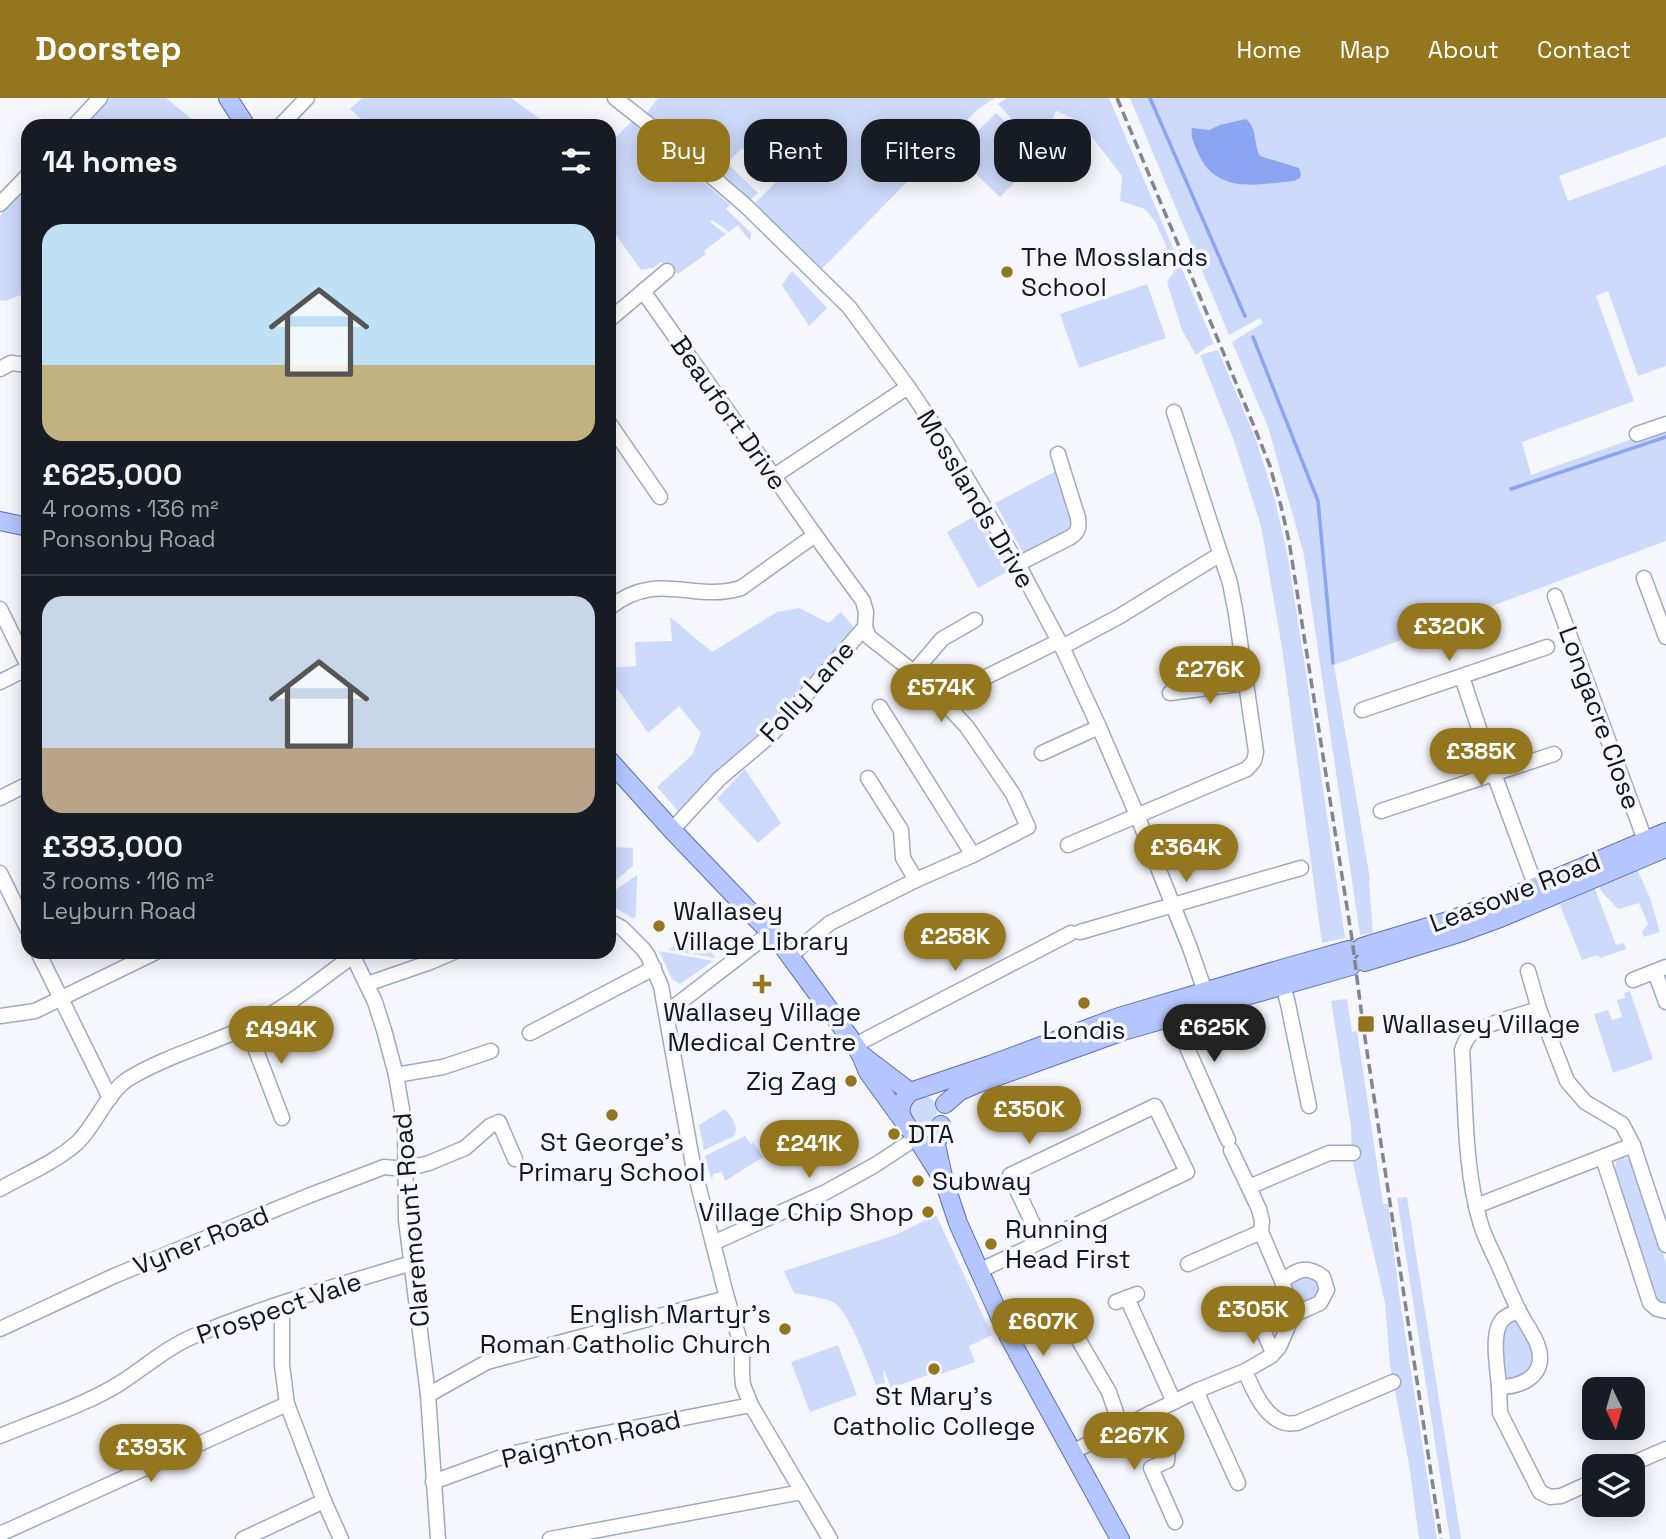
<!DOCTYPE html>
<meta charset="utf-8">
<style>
body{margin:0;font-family:"Space Grotesk",sans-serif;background:#242831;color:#f1f3f6;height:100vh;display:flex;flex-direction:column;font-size:26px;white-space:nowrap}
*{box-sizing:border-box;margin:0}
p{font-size:23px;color:#9ea1a6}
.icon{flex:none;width:38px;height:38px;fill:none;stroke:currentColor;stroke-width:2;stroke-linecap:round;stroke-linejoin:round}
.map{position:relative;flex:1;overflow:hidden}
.drawer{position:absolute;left:21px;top:21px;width:595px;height:840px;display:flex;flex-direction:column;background:#171b24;border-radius:21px;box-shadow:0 4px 18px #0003}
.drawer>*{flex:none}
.guide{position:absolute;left:637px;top:21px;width:665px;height:63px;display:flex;gap:14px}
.needle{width:46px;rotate:175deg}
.buttons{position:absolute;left:1582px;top:1279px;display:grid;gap:14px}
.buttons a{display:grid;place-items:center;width:63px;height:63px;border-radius:14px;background:#171b24;box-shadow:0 4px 18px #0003;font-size:35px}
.price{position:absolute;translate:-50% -60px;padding:0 16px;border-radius:24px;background:#93761d;color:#fff;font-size:23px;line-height:46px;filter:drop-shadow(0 2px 4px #0008)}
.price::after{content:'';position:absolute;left:50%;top:42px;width:21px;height:16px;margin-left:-10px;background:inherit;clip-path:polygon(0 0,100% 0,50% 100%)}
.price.on{background:#222;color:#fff}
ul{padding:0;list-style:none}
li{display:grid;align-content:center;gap:14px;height:371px;padding:0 21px}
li+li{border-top:2px solid #363941}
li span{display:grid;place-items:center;height:217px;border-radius:21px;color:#555}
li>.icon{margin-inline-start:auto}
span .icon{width:126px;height:126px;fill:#fffc;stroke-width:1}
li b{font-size:30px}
h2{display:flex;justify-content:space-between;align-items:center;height:84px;padding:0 21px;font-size:30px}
.chip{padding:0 24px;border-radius:21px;background:#171b24;box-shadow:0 4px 18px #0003;font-size:24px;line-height:63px}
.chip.on{background:#93761d;color:#fff}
header{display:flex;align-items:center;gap:42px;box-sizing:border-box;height:98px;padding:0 35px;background:#93761d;color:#fff}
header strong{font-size:33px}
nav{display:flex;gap:38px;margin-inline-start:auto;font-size:24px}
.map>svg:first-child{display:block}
</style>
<header>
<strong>Doorstep</strong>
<nav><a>Home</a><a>Map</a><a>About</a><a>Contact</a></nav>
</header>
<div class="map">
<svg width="1666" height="1441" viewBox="0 0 1666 1441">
<rect width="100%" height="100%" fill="#f5f7fd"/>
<g fill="#cedafb">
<path d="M106,0h60l34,28h-119z"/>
<path d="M362,0h149l39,28h-181l-19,-17z"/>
<path d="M658,0h337l-17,11 -156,160 -68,-65 23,-23 -35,-33 -15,15 31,30 -8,7 -103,-87z"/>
<path d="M1007,0h102l105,246 -6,2 -12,9 -14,-25 -15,-48 9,-13 -20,-46 -11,-14 -25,-8 2,-25 -42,-55 -24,-10 -17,37 -41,-44z"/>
<path d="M1130,0h536v39l-107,39 9,25 98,-36v201l-28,10 -30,-85 -12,5 38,105 -112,41 9,33 135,-48v114l-332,124 36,214 -1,3 4,51 -13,2 -56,-380 -36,-128 -36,-85 31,-19 -3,-5 -31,17z"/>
<path d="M996,15l44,43 -40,41 -45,-43z"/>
<path d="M632,23l98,84 -4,4 25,24 -1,8 -12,-16 -9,7 -17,-12 -2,2 16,12 -22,17 2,3 -28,20 -17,-12 -8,6 -12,2 -32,-45v-81z"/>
<path d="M28,86v115l-9,-4c-6,3 -12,7 -19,5v-84z"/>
<path d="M792,173l35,37 -18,18 -27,-41z"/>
<path d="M1147,186l19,54 -87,30 -19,-54z"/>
<path d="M1218,252l37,87 20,63 13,58 17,108 40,272 -23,5 -40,-295 -21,-122 -27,-85 -34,-86z"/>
<path d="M1058,372l16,59 -49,27 -30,-53z"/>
<path d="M978,416l32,56 -32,18 -31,-56z"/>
<path d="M799,510l30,15 12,-11 14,17 -96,108 -81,74 -21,-24 35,-32 9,-22 -22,-27 -31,27 -29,-42 -10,-10v-13l27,-2 -1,-24 37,-1 -2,-24 42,35 65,-40z"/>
<path d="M745,671l36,54 -23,20 -41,-44z"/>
<path d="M612,749l21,1v18l-24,20v-29z"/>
<path d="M1637,771l13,29 10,34 -16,5 -2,-5 6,-8 -9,-21 -21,6 -17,-18 -3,-7z"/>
<path d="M637,777l-1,40 -2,4 -25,-15 1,-10z"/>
<path d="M1594,788l22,59 8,-2 2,6 -26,9 -2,-3 -16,5 -22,-55z"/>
<path d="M691,834l25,26 -47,-8 10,-8 -3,-4z"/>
<path d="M659,853l54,10 -33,23 -8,-5z"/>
<path d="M1630,893l23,68 -40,14 -19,-59 14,-4 4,10 10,-3 -5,-17 8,-2 -1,-5z"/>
<path d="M1347,901l5,33 5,-1 26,173h5l12,97 37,238h-18l-10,-75 -19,-99 -5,-62 -33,-144 -1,-33 -20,-125z"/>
<circle cx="923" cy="1012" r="14"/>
<path d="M725,1011c6,9 15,17 9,27l-30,14 -5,-25z"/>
<path d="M745,1038l6,9 2,-3 10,15 -38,24 -3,-9 -9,2v3l-2,1 -6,-22z"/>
<path d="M1624,1060l6,1 5,5 31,99v43l-12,-6 -41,-128 4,-11z"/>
<path d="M1407,1099l54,342h-11l-53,-341z"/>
<path d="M936,1117l56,120 -23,11 6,16 -34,12 -2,-3 -48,17 -7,-18 -1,2 2,11 -6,10c-8,-20 -28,-77 -43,-89 -7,-6 -32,-9 -42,-11l-10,-22 111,-36z"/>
<path d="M1303,1176l16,5 2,14 -11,10 -12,1c-13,-11 -9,-22 5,-30z"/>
<path d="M1512,1222l9,3 15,35 -3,14 -23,7 -7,-3 -1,-46z"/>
<path d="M838,1247l19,50 -47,17 -19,-50z"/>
</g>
<path fill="#8ca5f2" d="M1246,21c12,10 7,24 14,37l39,12 2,6 -1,4 -6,3c-35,3 -76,14 -95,-26 -4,-9 -9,-17 -7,-27l17,2 11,-5z"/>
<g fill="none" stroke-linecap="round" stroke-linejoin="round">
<g stroke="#8ca5f2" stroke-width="3.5">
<path d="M1150,0l95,218"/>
<path d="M1253,239l65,164 15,162"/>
<path d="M1511,391l155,-52"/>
</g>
<g stroke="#a0a9c3" stroke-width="17">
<g id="minor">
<path d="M615,0l66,52 65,56 103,101 59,80 39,58 73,123 42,79 37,80 38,88 53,133 18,52"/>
<path d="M74,28l26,-28"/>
<path d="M280,28l27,-28"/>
<path d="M0,106l28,-29"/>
<path d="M643,193l172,244 48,66 3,11 -1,15 -93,107 -53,45 -47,51"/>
<path d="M609,222l58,-49"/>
<path d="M0,271l11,-6 17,2"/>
<path d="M609,325l51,74"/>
<path d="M1637,336l29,-10"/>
<path d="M774,378l134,-89"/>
<path d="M1018,466l53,-27c8,-6 8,-10 7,-19l-20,-64"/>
<path d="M1644,480l22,59"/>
<path d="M1555,498l90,244"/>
<path d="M609,510c49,-39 83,-5 132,-20l74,-53"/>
<path d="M0,511l28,57"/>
<path d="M1062,549l58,-31 99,-61"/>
<path d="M914,574l28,-33 33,-19"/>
<path d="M1462,579l32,97 42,113"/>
<path d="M982,581l77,-38"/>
<path d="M0,584l28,-14"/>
<path d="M1170,595l76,-10"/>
<path d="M880,609l93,148"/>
<path d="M1362,612l185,-63"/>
<path d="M1042,655l57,-26"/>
<path d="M868,680l33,52 2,28 13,22"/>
<path d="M0,700l28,-14"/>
<path d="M1381,713l173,-57"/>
<path d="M1068,747l179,-76 7,-8 2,-9 -20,-138 -6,-31 -56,-171"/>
<path d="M0,775l28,57"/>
<path d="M609,823l13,7 21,21 5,7 13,30 32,179 34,133 15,50v25l1,12 8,20 79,134"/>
<path d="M1080,834l221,-64"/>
<path d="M38,854l72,146"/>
<path d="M351,854l24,50 9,28 12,45 9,52 1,93 22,175 10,144"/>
<path d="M791,857l39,-32 86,-43 57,-25 55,-28 -15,-33 -46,-67 -47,-50 -51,-40 -4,-10"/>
<path d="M1528,873l11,38 28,72 18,21 37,22 11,21 33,100"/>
<path d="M1655,874l11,30"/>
<path d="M1281,879l7,27 21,102"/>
<path d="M1633,882l33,-13"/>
<path d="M367,886l61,-21 26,-11"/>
<path d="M1169,909l59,133"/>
<path d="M1539,911c-14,4 -60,17 -69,26 -4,4 -6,9 -8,15 4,57 2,119 19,175 4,13 11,26 17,39 7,16 14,33 22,49 7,13 19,28 20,43 1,23 -22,31 -41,31l1,26 40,79 10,5 11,-1 33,-15"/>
<path d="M666,915l105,-81"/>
<path d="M0,918l35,-5 121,-59"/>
<path d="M247,929l35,91"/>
<path d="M530,935l124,-65"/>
<path d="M855,947l216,-112"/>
<path d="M396,977l47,-8 48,-16"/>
<path d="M1603,1060l47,145 7,6 9,2"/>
<path d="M1249,1089l80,-34h24"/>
<path d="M0,1091c26,-15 56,-27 78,-47 18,-18 29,-49 50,-63 38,-23 83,-35 123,-54 37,-18 68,-45 102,-69"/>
<path d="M1476,1108l157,-61"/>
<path d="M713,1145l113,-51 49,-27 41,-27"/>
<path d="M1188,1166l73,-32"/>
<path d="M979,1173l208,-99 -32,-66 -145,69 31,66"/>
<path d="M1282,1183c16,-12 25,-16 41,-4l4,13 -7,13 -27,12"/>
<path d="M1127,1200l47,104"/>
<path d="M1116,1204l21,-8"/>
<path d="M280,1207l2,13v47l5,39 37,97 17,38"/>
<path d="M1252,1207l21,48"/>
<path d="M0,1231l114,-53 194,-80 76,-29 22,2 23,-6 36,-15 25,-22 9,-4 16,37"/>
<path d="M1074,1234l35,60 12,35"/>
<path d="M1245,1273c7,17 20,48 41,52 3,1 7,0 11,0l96,-41"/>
<path d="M1499,1289c-1,-17 -9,-55 4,-68 4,-4 11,-6 16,-9"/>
<path d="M1196,1293l42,92"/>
<path d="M428,1297l59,-33 240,-64"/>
<path d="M1150,1315l18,36 -1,12 -16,7 24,54"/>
<path d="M0,1338c38,-16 88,-32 122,-54 24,-16 46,-35 72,-46 71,-30 145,-51 218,-73"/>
<path d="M1072,1354l124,-61 49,-20 26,-15 8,-9 14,-32 -11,-34 -21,-49 1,-11 -3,-12 -28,-59"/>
<path d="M1627,1368l39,-17"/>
<path d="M433,1384l74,-27 59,-14 185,-36"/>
<path d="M0,1436l287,-130"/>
<path d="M243,1441l81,-38"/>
<path d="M550,1441l252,-47"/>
</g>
</g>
<g stroke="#5c70b0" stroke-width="20">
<g id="major">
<path d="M228,0l18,28"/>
<path d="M0,423l28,6"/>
<path d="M609,662l63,70 110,115 73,100 6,10 7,17 34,47"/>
<path d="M1362,849l89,-27 44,-16 171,-72"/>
<path d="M1365,864l91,-28 44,-16 166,-70"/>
<path d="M864,959l46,35"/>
<path d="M945,1006l15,-13 16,-7 147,-53 228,-65"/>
<path d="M941,1027l-5,20 8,36 14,42 51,114 111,202"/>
<path d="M944,1083c-8,-13 -16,-25 -24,-38 -12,-18 -31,-30 -10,-51l80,-27 129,-48 159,-47 71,-20"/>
</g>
</g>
<use href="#minor" stroke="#fff" stroke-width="14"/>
<use href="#major" stroke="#b5c6fe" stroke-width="18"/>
<path stroke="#82858d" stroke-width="3.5" stroke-dasharray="10 5" stroke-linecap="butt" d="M1117,0l132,316 21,52 11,40 8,35 63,398 11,86 78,514"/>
</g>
<g fill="#93761d" stroke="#f5f7fd" stroke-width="2.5">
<circle cx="1007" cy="174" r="7"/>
<circle cx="659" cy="828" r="7"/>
<path d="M758.5 875.5h7v7h7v7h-7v7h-7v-7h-7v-7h7z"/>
<circle cx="1084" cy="905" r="7"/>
<rect x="1357" y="917" width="18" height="18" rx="3.5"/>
<circle cx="851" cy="983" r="7"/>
<circle cx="612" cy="1017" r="7"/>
<circle cx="894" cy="1036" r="7"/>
<circle cx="918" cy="1083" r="7"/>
<circle cx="928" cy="1114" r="7"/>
<circle cx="991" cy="1146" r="7"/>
<circle cx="785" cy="1231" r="7"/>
<circle cx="934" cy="1271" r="7"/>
</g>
<g text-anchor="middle" stroke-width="7" stroke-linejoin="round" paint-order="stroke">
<g font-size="26" fill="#131620" stroke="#f5f7fd" text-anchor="start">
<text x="1021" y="168">The Mosslands<tspan x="1021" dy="30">School</tspan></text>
<text x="673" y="822">Wallasey<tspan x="673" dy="30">Village Library</tspan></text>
<text x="762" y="923" text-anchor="middle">Wallasey Village<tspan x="762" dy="30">Medical Centre</tspan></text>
<text x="1382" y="935">Wallasey Village</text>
<text x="1084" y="941" text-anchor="middle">Londis</text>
<text x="837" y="992" text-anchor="end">Zig Zag</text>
<text x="908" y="1045">DTA</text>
<text x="612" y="1053" text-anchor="middle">St George's<tspan x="612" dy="30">Primary School</tspan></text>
<text x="932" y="1092">Subway</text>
<text x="914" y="1123" text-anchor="end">Village Chip Shop</text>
<text x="1005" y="1140">Running<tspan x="1005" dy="30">Head First</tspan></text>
<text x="771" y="1225" text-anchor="end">English Martyr's<tspan x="771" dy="30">Roman Catholic Church</tspan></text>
<text x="934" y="1307" text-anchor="middle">St Mary's<tspan x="934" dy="30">Catholic College</tspan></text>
</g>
<g font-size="26" fill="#131620" stroke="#f5f7fd">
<text transform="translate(729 315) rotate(55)" y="9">Beaufort Drive</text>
<text transform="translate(976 401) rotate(59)" y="9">Mosslands Drive</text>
<text transform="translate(807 593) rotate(-48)" y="9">Folly Lane</text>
<text transform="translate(1600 620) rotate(70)" y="9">Longacre Close</text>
<text transform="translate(1515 794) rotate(-21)" y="9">Leasowe Road</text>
<text transform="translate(411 1122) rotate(-95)" y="9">Claremount Road</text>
<text transform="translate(201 1142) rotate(-22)" y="9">Vyner Road</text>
<text transform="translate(279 1210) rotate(-19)" y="9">Prospect Vale</text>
<text transform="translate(591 1341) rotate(-13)" y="9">Paignton Road</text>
</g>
</g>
</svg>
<div class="buttons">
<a><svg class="needle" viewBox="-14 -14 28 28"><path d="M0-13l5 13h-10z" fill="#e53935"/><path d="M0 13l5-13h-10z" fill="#9ea1a6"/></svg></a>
<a><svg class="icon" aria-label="layers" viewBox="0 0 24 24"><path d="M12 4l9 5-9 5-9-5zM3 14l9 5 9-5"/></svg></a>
</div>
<b class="price" style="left:1449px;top:565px">£320K</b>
<b class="price" style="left:1210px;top:608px">£276K</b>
<b class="price" style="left:941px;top:626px">£574K</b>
<b class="price" style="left:1481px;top:690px">£385K</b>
<b class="price" style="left:1186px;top:786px">£364K</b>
<b class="price" style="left:955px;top:875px">£258K</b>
<b class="price on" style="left:1214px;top:966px">£625K</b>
<b class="price" style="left:281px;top:968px">£494K</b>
<b class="price" style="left:1029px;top:1048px">£350K</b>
<b class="price" style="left:809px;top:1082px">£241K</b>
<b class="price" style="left:1253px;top:1248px">£305K</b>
<b class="price" style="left:1043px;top:1260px">£607K</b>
<b class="price" style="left:1134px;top:1374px">£267K</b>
<b class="price" style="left:151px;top:1386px">£393K</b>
<div class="guide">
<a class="chip on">Buy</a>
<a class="chip">Rent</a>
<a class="chip">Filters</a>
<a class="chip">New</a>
</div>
<section class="drawer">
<h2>14 homes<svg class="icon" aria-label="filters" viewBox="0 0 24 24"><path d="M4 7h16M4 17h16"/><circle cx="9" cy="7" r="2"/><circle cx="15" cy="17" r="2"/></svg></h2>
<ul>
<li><span style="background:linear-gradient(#bfe0f5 65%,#c2b280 0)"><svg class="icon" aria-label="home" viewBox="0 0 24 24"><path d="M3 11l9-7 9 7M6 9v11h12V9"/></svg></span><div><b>£625,000</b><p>4 rooms · 136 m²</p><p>Ponsonby Road</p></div></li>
<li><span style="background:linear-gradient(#c9d6e8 70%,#b9a48a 0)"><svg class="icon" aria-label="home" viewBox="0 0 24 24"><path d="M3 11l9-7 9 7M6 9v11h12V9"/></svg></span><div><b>£393,000</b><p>3 rooms · 116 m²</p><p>Leyburn Road</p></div></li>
</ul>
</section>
</div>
